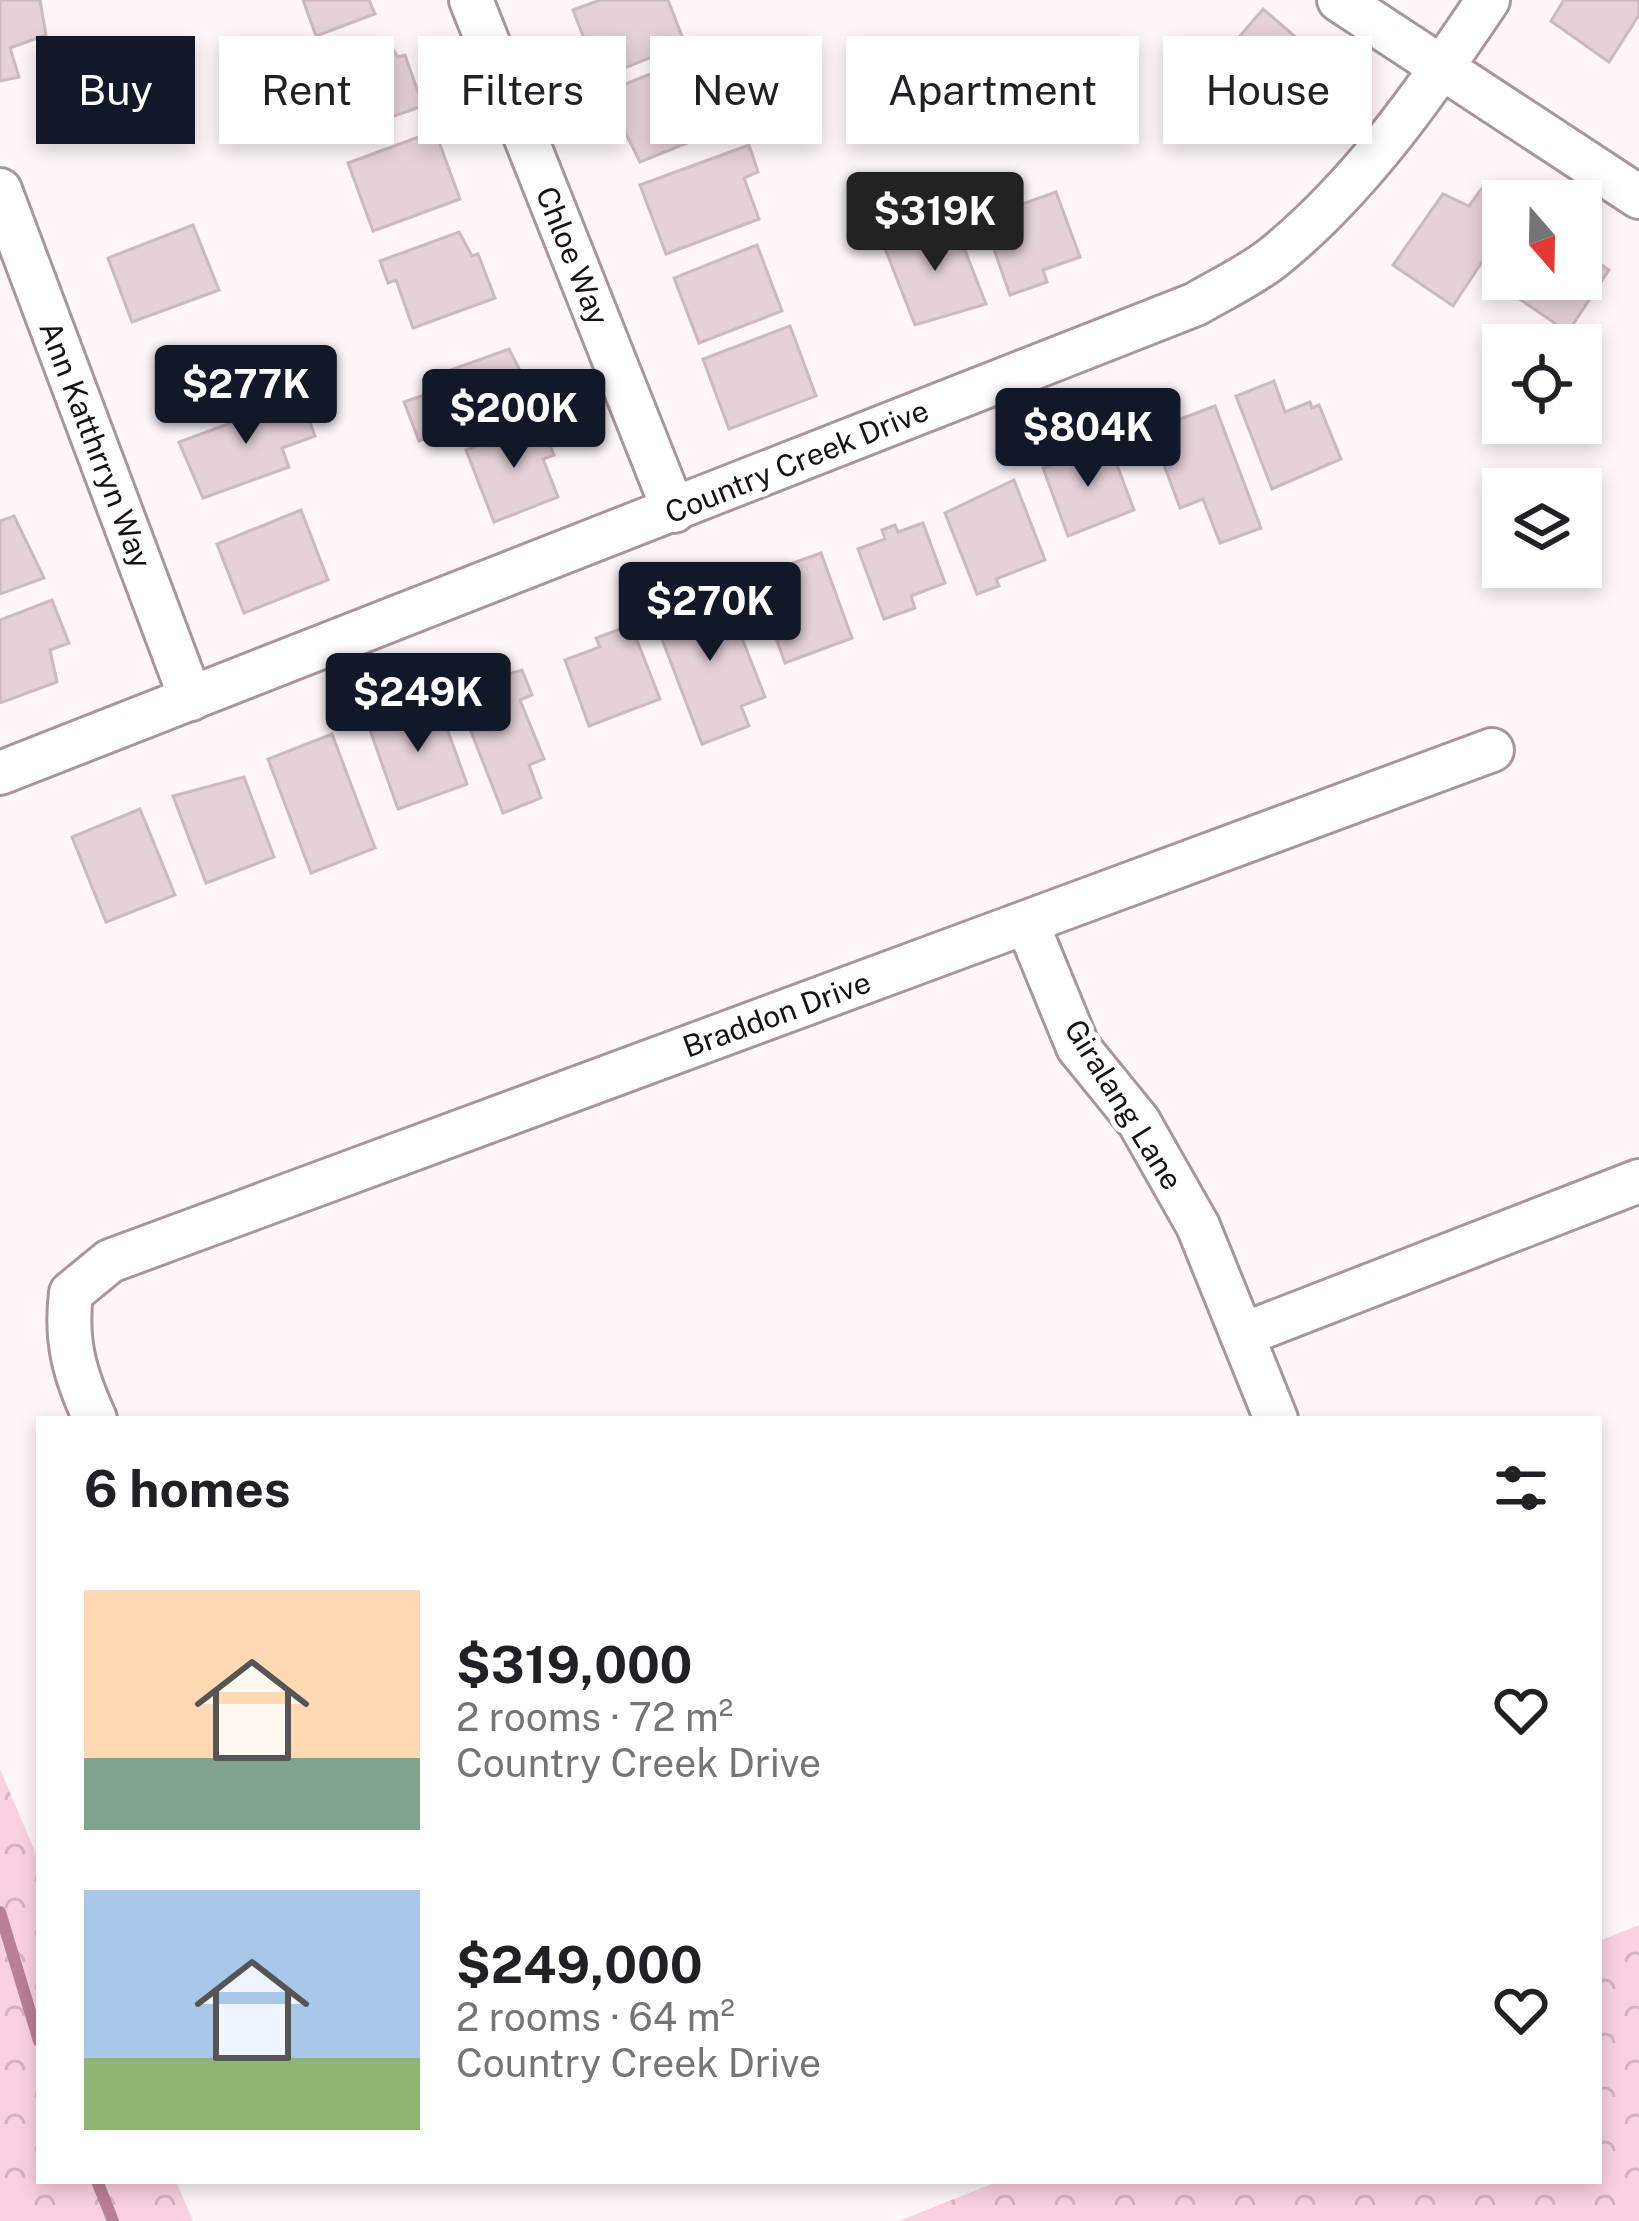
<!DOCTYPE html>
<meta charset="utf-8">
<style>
body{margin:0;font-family:"Public Sans",sans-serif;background:#f2f2f2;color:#202124;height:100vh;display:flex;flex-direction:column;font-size:45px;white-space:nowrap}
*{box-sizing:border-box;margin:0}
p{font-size:39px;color:#757577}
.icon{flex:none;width:66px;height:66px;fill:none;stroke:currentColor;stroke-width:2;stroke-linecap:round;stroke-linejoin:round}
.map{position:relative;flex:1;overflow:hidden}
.details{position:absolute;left:36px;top:1416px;width:1566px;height:768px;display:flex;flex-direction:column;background:#fff;border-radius:0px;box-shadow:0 6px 18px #0003}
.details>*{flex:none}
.banner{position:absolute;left:36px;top:36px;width:1569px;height:108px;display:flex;gap:24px}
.needle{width:78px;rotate:160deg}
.tools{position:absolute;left:1482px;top:180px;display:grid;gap:24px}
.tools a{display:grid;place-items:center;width:120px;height:120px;border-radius:0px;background:#fff;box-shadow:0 6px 18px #0003;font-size:60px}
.price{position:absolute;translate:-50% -102px;padding:0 27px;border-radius:12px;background:#111827;color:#fff;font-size:39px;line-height:78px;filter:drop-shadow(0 3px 6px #0008)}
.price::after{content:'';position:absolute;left:50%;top:72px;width:36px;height:27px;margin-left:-18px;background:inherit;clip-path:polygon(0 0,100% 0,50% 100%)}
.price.on{background:#222;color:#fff}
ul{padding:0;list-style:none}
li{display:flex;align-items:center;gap:36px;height:300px;padding:0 48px}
li span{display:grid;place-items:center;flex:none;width:336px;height:240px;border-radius:0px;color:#555}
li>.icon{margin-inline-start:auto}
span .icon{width:144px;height:144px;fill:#fffc;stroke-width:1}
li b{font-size:51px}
h2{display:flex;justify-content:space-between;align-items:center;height:144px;padding:0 48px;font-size:51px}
.pill{padding:0 42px;border-radius:0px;background:#fff;box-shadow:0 6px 18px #0003;font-size:42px;line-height:108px}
.pill.on{background:#111827;color:#fff}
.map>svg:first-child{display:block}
</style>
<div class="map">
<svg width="1639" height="2221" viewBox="0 0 1639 2221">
<defs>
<pattern id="forest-crowns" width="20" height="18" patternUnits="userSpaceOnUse" patternTransform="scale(3)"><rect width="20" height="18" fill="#fad1e1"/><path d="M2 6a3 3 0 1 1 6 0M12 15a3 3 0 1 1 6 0" fill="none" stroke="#d6b2c0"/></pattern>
</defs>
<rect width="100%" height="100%" fill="#fef6f9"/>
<g fill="url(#forest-crowns)">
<path d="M0,1769l39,92v320h137l17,40h-193z"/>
<path d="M1639,1925v296h-740l100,-40h600v-240z"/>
</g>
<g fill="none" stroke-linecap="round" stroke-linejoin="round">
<g stroke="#b97f97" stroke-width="12">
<path d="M0,1912l39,129"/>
<path d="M97,2181l16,40"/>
</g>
</g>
<g fill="#e5d1d8" stroke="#cdb9c0" stroke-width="3">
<path d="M0,0h40l6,35 -36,13 9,29 -19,4z"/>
<path d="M303,0h66l6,14 -59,22z"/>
<path d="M600,0h68l17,44 -86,34 -26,-68z"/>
<path d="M1564,0h75v15l-30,47 -58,-41z"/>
<path d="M1263,9l50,43 -15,19 5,4 -5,6 23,20 -28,32 -78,-68z"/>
<path d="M386,40l12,17 7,-2 18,51 -82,28 -16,-47 -9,3 -8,-23z"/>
<path d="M683,61l34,70 -77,31 -35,-70z"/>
<path d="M435,131l25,68 -87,32 -25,-68z"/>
<path d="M749,145l9,27 -14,6 15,41 -93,35 -26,-69z"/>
<path d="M1482,188l21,15v27l-50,76 -60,-41 50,-71 26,12z"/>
<path d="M1056,192l24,65 -37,13 4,12 -37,13 -27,-77z"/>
<path d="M953,220l33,84 -71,21 -31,-79z"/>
<path d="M193,225l26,65 -87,32 -24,-64z"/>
<path d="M459,232l13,24 6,-2 17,44 -82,30 -17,-48 -8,3 -8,-22z"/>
<path d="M757,245l25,66 -83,32 -25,-65z"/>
<path d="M1581,252l28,18 -41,62 -59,-40 9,-13h63z"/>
<path d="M790,326l26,70 -87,33 -26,-70z"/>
<path d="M509,349l25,49 -115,43 -15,-39 32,-11 -3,-7 7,-2 -9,-5z"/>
<path d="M1274,381l11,31 25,-10 2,6 7,-3 22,54 -69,30 -36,-93z"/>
<path d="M301,397l14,39 -33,12 7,19 -86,31 -24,-56z"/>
<path d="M1215,406l46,122 -41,15 -17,-44 -23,9 -29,-78z"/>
<path d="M540,421l14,34 -11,4 15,38 -64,25 -28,-72z"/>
<path d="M1109,444l25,66 -66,26 -25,-68z"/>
<path d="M1014,480l31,80 -49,19 3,7 -22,8 -32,-81z"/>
<path d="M301,510l27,70 -84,33 -27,-69z"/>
<path d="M14,516l30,62 -44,16v-73z"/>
<path d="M923,523l22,60 -34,13 4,12 -31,11 -26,-70 27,-10 -3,-9 13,-5 3,7z"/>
<path d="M821,553l31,85 -67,25 -31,-86z"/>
<path d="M724,592l41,105 -24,9 8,20 -47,18 -50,-131z"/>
<path d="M52,600l17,43 -19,7 7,32 -57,21v-83z"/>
<path d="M631,625l29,74 -71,27 -24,-66 35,-13 -4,-9z"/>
<path d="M522,670l10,25 -12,5 24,59 -15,6 12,33 -38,15 -48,-122z"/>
<path d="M436,698l31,86 -69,25 -28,-79z"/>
<path d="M332,734l43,114 -64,25 -43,-114z"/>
<path d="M244,777l30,80 -68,26 -33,-87z"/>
<path d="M140,809l35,86 -69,27 -34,-85z"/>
</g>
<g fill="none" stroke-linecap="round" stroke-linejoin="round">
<g stroke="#a9969d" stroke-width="48">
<g id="street">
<path d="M471,0l203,511"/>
<path d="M1339,0l300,197"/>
<path d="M0,190l191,509"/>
<path d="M0,773l1196,-469c25,-15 56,-29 79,-48 86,-70 152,-165 213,-256"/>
<path d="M1027,923l51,124 61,75 59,104 78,193"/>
<path d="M1242,1335l397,-154"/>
<path d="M95,1419c-20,-44 -30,-77 -24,-126l39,-32 1382,-511"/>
</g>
</g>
<use href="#street" stroke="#fff" stroke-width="42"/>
</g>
<g text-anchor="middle" stroke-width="10" stroke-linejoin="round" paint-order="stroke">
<g font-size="30" fill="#181114" stroke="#fff">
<text transform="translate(572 256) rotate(68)" y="10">Chloe Way</text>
<text transform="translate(95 445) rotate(69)" y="10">Ann Katthrryn Way</text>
<text transform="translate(797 462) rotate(-22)" y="10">Country Creek Drive</text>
<text transform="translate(777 1015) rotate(-20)" y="10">Braddon Drive</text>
<text transform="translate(1123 1105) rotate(58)" y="10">Giralang Lane</text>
</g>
</g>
</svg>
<div class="tools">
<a><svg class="needle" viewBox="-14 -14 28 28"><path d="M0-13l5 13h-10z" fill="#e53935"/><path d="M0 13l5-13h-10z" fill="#757577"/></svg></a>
<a><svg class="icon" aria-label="locate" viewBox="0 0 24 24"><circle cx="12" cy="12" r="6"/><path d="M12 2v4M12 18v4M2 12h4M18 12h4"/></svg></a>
<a><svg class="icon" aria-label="layers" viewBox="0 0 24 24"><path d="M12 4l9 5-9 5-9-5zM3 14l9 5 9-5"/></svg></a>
</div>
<b class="price on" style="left:935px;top:274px">$319K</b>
<b class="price" style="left:246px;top:447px">$277K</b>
<b class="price" style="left:514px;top:471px">$200K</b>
<b class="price" style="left:1088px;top:490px">$804K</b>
<b class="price" style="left:710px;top:664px">$270K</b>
<b class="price" style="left:418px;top:755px">$249K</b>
<div class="banner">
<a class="pill on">Buy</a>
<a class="pill">Rent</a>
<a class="pill">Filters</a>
<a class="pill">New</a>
<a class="pill">Apartment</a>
<a class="pill">House</a>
</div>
<section class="details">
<h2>6 homes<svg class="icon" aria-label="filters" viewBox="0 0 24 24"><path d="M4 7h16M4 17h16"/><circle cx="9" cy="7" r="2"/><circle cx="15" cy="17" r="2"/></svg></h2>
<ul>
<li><span style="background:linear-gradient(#ffd9b3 70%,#7fa58c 0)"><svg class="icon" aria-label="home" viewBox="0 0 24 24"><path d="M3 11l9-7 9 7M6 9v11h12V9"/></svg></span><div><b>$319,000</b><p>2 rooms · 72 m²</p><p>Country Creek Drive</p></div><svg class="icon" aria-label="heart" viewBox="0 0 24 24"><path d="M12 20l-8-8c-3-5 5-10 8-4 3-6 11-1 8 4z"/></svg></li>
<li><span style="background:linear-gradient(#a9c7e8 70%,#8fb573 0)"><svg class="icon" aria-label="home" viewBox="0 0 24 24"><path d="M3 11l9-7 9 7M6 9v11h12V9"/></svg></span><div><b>$249,000</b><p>2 rooms · 64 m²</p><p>Country Creek Drive</p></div><svg class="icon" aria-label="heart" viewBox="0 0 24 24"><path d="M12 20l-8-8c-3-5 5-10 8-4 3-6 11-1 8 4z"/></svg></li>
</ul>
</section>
</div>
